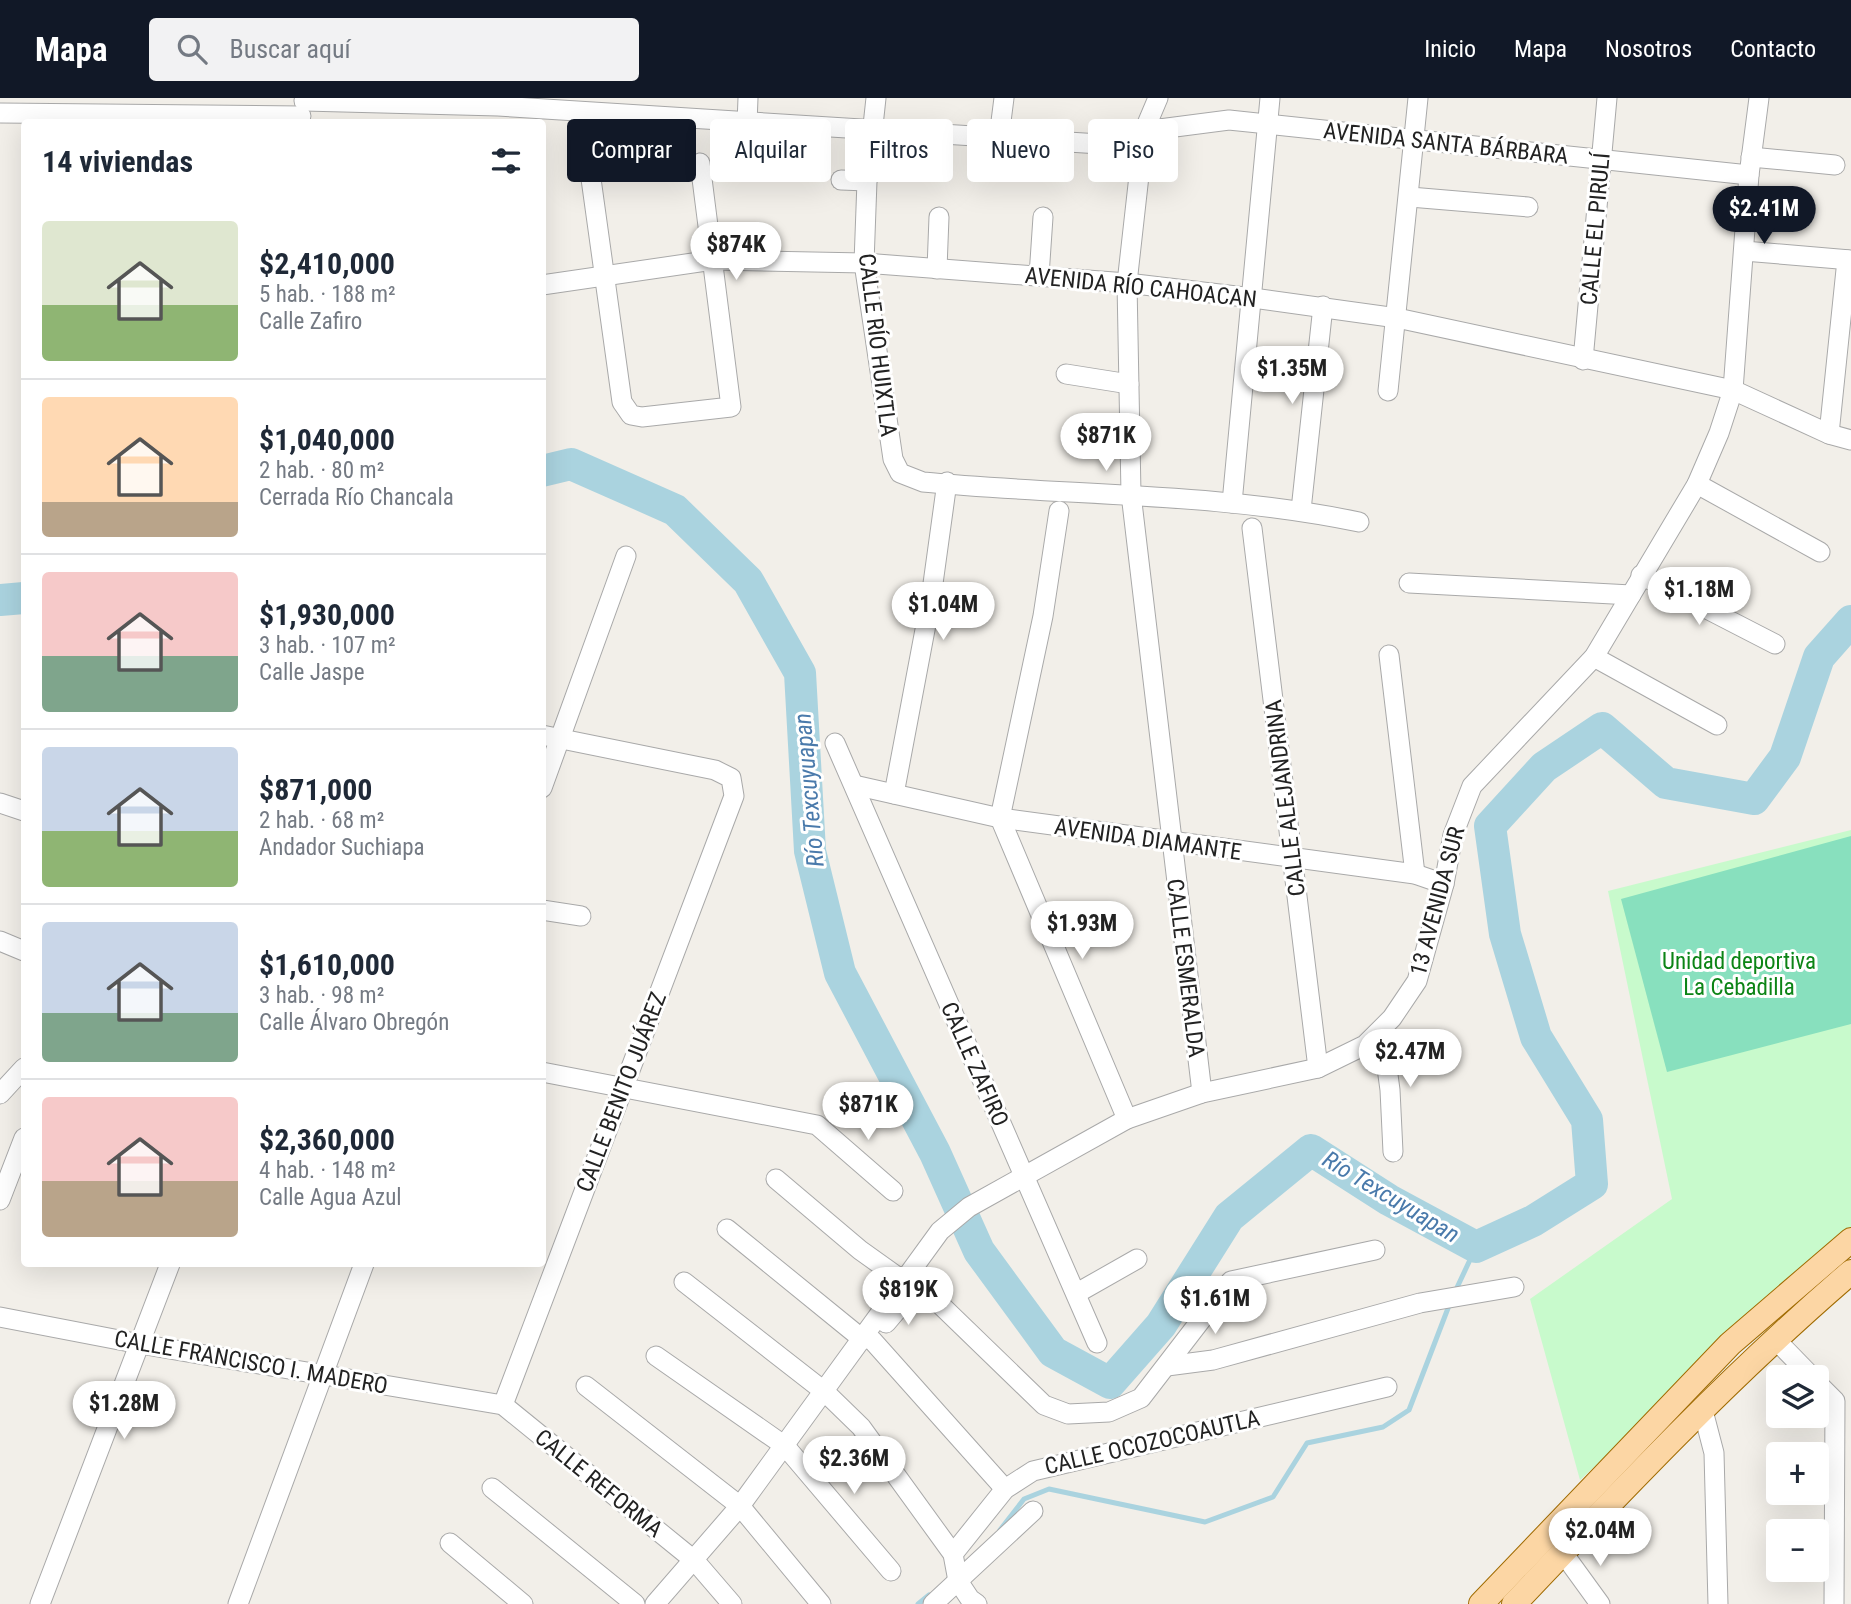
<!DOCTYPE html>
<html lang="es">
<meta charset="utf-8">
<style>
body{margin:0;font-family:"Roboto Condensed",sans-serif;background:#f2f2f3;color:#1f2937;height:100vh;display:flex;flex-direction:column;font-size:26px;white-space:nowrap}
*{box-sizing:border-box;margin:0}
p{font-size:23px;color:#747a83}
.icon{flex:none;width:38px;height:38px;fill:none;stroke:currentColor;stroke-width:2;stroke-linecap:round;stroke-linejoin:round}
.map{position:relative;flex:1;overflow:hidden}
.details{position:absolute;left:21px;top:21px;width:525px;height:1148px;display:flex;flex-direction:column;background:#fff;border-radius:7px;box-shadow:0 7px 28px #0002}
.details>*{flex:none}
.hud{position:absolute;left:567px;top:21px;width:665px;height:63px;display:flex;gap:14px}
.fabs{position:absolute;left:1766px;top:1267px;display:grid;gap:14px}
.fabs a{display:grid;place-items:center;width:63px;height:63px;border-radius:7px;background:#fff;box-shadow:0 7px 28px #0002;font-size:35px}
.price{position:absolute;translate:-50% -60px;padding:0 16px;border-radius:24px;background:#fff;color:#222;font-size:23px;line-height:46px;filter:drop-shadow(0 2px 4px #0008)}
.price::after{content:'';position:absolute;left:50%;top:42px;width:21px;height:16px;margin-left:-10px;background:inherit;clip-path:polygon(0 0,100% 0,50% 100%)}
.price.selected{background:#111827;color:#fff}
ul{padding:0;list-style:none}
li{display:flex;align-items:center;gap:21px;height:175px;padding:0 21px}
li+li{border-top:2px solid #e0e1e3}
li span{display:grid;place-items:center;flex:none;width:196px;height:140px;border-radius:7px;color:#555}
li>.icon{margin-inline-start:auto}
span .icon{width:84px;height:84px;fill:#fffc;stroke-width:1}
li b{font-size:30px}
h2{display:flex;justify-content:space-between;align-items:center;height:84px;padding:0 21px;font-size:30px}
.pill{padding:0 24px;border-radius:7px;background:#fff;box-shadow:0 7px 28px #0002;font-size:24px;line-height:63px}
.pill.selected{background:#111827;color:#fff}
header{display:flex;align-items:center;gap:42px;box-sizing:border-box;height:98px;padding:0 35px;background:#111827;color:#fff}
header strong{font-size:33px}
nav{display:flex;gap:38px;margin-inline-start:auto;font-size:24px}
.search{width:490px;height:63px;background:#f2f2f3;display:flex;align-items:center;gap:18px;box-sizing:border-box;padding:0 24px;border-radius:7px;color:#747a83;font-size:26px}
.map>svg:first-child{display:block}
</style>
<header>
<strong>Mapa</strong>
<div class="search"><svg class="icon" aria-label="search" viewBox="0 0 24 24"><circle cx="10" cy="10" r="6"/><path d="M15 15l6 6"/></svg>Buscar aquí</div>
<nav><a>Inicio</a><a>Mapa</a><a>Nosotros</a><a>Contacto</a></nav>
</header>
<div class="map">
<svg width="1851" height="1506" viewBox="0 0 1851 1506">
<rect width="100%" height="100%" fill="#f2efe9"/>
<path fill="#c8facc" d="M1851,732v399l-271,251 -50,-181 142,-100 -64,-308z"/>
<path fill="#88e0be" d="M1851,738v188l-184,48 -46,-173z"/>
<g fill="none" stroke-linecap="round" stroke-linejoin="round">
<g stroke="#aad3df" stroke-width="5">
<path d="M1454,1196l22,-47"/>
<path d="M1000,1432l24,-31 25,-10 156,33 68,-25 34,-54 76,-16 26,-17 41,-107"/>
<path d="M918,1506l11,-9"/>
</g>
<g stroke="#aad3df" stroke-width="32">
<path d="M542,373l29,-7 104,46 73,71 52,92 10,178 30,122 95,180 44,98 74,101 57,31 51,-58 68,-108 82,-67 78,50 87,47 57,-26 59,-37 -5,-64 -51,-83 -31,-103 -15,-108 54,-59 58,-39 64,55 88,16 31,-42 34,-100 32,-36"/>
<path d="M0,502l24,-2"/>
</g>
<g stroke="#a9a9a9" stroke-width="21">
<g id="minor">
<path d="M876,0l-9,83 -3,82 29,196 7,14 23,9c145,14 292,10 436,40"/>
<path d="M1158,0l-14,33 -17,152 4,211 71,599"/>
<path d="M304,3l194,5 602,38 44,-13 85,-11 520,55"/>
<path d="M0,15l301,3"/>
<path d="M747,26l1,-26"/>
<path d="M999,39l5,-39"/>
<path d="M587,52l35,252 9,13 11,2 89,-10 -31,-244"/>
<path d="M1751,59l84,8"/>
<path d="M841,82l26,1"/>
<path d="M1410,99l118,10"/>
<path d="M1744,153l107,9"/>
<path d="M937,171l2,-52"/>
<path d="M1039,178l4,-59"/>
<path d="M542,187l171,-25 151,3 263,20 126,15 144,20 336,72 96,44 22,6"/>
<path d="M1583,262l24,-262"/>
<path d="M1066,276l63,10"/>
<path d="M1388,293l30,-293"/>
<path d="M1829,336l18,-174"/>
<path d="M1697,386l123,68"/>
<path d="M1232,405l38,-405"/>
<path d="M1301,412l22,-204"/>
<path d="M1059,413l-16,105 -43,202 127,301"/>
<path d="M1252,430l66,540"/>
<path d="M1641,477l134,69"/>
<path d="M1409,485l222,12"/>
<path d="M1389,557l26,219"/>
<path d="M1594,559l123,68"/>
<path d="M835,645l262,600"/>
<path d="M854,687l146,33 415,56 29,10"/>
<path d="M542,690l84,-232"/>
<path d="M894,696l37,-196 16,-116"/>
<path d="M0,705l24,8"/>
<path d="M542,812l39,6"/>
<path d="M0,843l24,10"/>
<path d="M1382,932l8,60 3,62"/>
<path d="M542,974l275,53 76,66"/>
<path d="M0,996l24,-26"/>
<path d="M776,1081l84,71 42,30"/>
<path d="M0,1102l24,-62"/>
<path d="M727,1131l134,109 11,2 133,149"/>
<path d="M684,1184l141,110 36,35 92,127 5,27 12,18 7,5"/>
<path d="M1077,1195l60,-34"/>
<path d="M0,1219l140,27 363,61 192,156 37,43"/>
<path d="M886,1225l33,-39 125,121 24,9 41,-2 32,-14 90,-117 144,-31"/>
<path d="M1774,1240l38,39"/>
<path d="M656,1258l129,90 106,125"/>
<path d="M1167,1268l46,-6 207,-57 94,-16"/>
<path d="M1816,1284l19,19 -1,203"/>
<path d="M586,1288l154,120 81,98"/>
<path d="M503,1307l231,-609 -3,-18 -16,-8 -173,-35"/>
<path d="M1702,1309l12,46 4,151"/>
<path d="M492,1390l143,116"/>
<path d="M450,1445l73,61"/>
<path d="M1563,1455l37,51"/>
<path d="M953,1456l52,-65 28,-18 354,-84"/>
<path d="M40,1506l130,-340"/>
<path d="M238,1506l126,-340"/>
<path d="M655,1506l85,-98 200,-275 29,-24 158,-88 75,-26 116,-25 47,-23 27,-27 25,-37 27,-97 9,-49 19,-49 122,-129 103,-173 22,-51 14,-43 16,-215 10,-77"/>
<path d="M933,1506l100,-93"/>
</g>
</g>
<g stroke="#a06b00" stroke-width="26">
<g id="major">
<path d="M1481,1506l249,-260 121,-104"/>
<path d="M1514,1506c109,-115 217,-229 337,-332"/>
</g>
</g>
<use href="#minor" stroke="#fff" stroke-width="19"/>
<use href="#major" stroke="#fcd6a4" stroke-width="24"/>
</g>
<g text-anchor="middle" stroke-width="6" stroke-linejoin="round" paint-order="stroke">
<g font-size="23" fill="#222" stroke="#fff">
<text transform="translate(1446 45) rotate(6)" y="8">AVENIDA SANTA BÁRBARA</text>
<text transform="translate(1595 131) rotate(-85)" y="8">CALLE EL PIRULÍ</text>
<text transform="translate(1141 189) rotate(6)" y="8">AVENIDA RÍO CAHOACAN</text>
<text transform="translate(878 247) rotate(83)" y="8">CALLE RÍO HUIXTLA</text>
<text transform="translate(1285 700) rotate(-97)" y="8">CALLE ALEJANDRINA</text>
<text transform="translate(1148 741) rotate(8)" y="8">AVENIDA DIAMANTE</text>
<text transform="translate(1437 803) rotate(-75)" y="8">13 AVENIDA SUR</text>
<text transform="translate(1186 870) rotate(83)" y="8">CALLE ESMERALDA</text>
<text transform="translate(975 966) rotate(66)" y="8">CALLE ZAFIRO</text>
<text transform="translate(621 994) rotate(-69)" y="8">CALLE BENITO JUÁREZ</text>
<text transform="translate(251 1264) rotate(10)" y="8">CALLE FRANCISCO I. MADERO</text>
<text transform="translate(1152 1344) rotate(-13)" y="8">CALLE OCOZOCOAUTLA</text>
<text transform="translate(599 1385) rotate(39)" y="8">CALLE REFORMA</text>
</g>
<g font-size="23" fill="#0c8416" stroke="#fff">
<text x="1739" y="871">Unidad deportiva<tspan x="1739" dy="26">La Cebadilla</tspan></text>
</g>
<g font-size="24" font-style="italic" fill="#4a7aab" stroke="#fff">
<text transform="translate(809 692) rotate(-95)" y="8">Río Texcuyuapan</text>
<text transform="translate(1391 1099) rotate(31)" y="8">Río Texcuyuapan</text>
</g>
</g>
</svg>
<div class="fabs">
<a><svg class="icon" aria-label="layers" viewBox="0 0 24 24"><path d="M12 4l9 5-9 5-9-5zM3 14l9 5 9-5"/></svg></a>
<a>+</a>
<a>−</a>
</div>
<b class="price selected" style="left:1764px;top:148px">$2.41M</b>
<b class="price" style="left:736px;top:184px">$874K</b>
<b class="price" style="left:1292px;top:308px">$1.35M</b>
<b class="price" style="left:1106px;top:375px">$871K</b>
<b class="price" style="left:1699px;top:529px">$1.18M</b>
<b class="price" style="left:943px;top:544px">$1.04M</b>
<b class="price" style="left:1082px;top:863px">$1.93M</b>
<b class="price" style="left:1410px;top:991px">$2.47M</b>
<b class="price" style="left:868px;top:1044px">$871K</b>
<b class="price" style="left:908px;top:1229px">$819K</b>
<b class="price" style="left:1215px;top:1238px">$1.61M</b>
<b class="price" style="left:124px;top:1343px">$1.28M</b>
<b class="price" style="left:854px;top:1398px">$2.36M</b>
<b class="price" style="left:1600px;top:1470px">$2.04M</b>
<div class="hud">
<a class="pill selected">Comprar</a>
<a class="pill">Alquilar</a>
<a class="pill">Filtros</a>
<a class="pill">Nuevo</a>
<a class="pill">Piso</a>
</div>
<section class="details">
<h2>14 viviendas<svg class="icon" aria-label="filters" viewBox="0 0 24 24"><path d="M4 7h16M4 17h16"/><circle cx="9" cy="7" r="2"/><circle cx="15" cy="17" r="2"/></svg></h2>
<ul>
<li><span style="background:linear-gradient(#dfe7d0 60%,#8fb573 0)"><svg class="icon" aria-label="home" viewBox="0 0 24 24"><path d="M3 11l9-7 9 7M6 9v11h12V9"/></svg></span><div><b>$2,410,000</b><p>5 hab. · 188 m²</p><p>Calle Zafiro</p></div></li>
<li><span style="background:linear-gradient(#ffd9b3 75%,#b9a48a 0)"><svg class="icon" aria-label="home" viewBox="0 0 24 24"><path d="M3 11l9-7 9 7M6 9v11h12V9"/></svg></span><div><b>$1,040,000</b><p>2 hab. · 80 m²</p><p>Cerrada Río Chancala</p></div></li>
<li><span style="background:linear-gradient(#f6c9c9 60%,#7fa58c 0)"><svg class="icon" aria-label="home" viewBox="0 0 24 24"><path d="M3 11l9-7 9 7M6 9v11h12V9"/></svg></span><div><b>$1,930,000</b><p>3 hab. · 107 m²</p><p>Calle Jaspe</p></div></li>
<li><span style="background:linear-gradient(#c9d6e8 60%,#8fb573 0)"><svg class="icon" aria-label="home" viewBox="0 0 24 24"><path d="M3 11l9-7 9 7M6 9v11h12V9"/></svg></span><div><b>$871,000</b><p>2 hab. · 68 m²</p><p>Andador Suchiapa</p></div></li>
<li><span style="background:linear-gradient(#c9d6e8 65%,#7fa58c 0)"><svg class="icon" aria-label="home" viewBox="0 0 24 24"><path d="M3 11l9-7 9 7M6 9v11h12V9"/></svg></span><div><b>$1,610,000</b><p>3 hab. · 98 m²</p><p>Calle Álvaro Obregón</p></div></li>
<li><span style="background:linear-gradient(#f6c9c9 60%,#b9a48a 0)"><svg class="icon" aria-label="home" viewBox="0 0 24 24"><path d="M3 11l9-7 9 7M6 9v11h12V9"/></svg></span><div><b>$2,360,000</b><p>4 hab. · 148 m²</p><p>Calle Agua Azul</p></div></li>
</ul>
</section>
</div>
